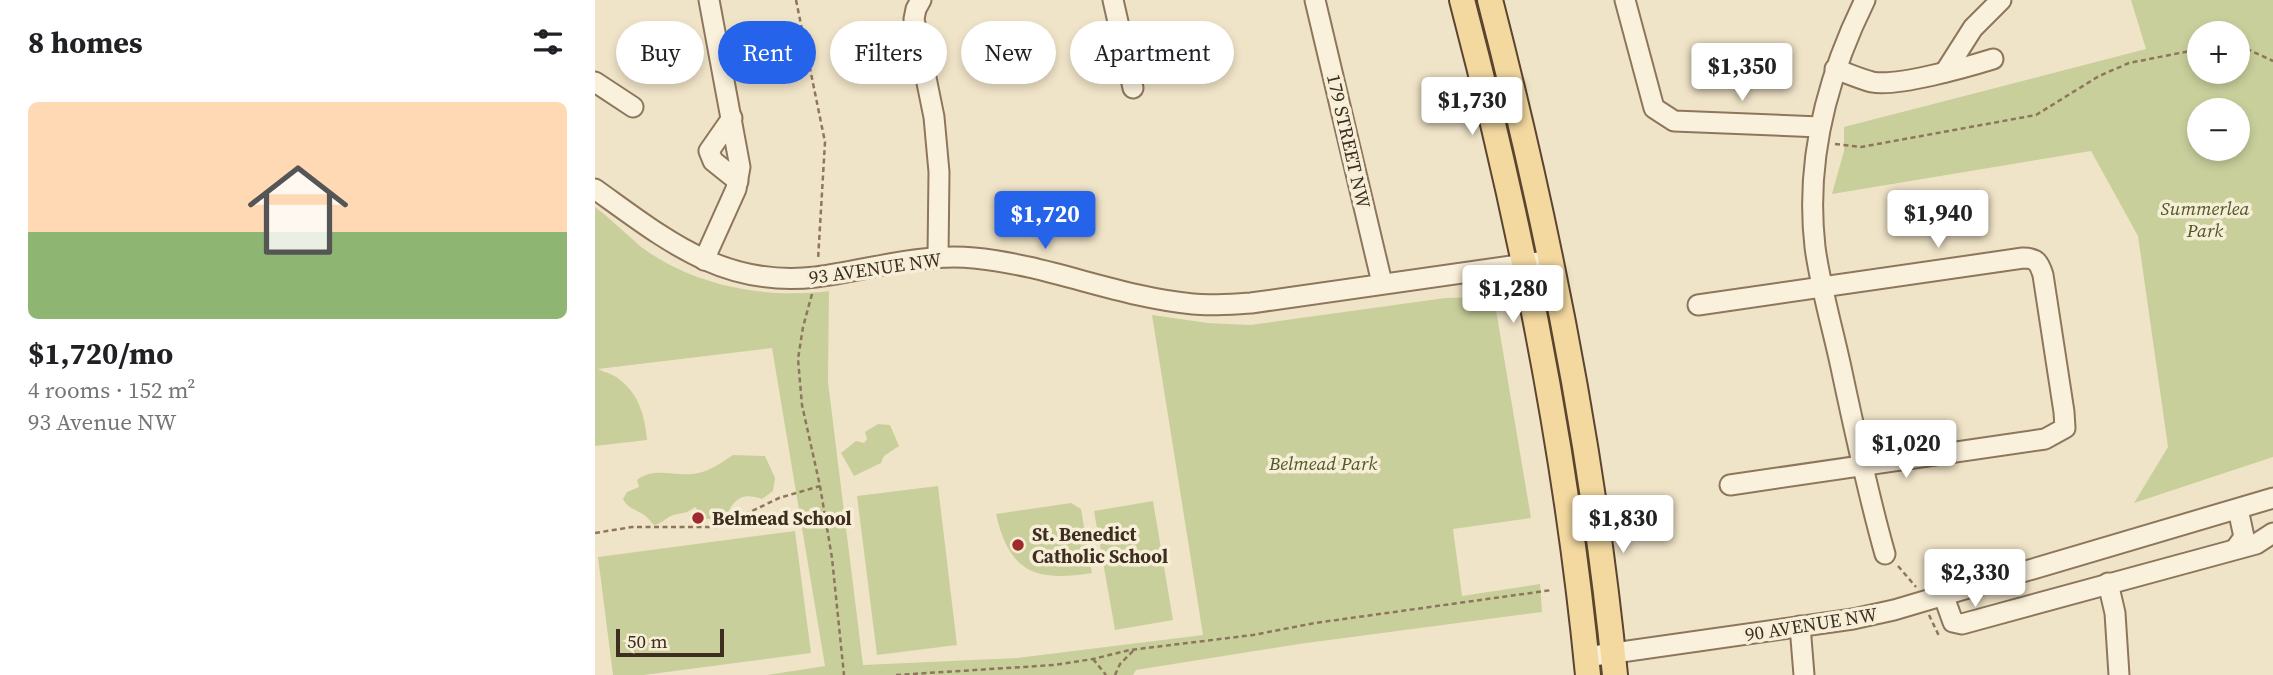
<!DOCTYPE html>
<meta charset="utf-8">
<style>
body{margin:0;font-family:"Source Serif 4",serif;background:#f6f6f6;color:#202124;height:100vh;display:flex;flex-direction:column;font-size:26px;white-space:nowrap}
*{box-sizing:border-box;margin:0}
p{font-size:23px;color:#757577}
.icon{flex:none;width:38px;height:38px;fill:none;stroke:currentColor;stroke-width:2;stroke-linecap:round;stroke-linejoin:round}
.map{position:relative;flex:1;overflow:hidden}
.details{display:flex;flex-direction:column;background:#fff;width:595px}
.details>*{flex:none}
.top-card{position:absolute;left:21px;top:21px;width:665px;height:63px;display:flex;gap:14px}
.fabs{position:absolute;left:1592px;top:21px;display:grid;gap:14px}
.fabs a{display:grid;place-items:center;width:63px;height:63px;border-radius:50%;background:#fff;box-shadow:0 4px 10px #0003;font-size:35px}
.scale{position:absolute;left:21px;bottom:18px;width:108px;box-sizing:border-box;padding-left:7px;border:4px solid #3d2e20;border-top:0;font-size:19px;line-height:24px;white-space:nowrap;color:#3d2e20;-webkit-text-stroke:5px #f7eed8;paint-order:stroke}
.price{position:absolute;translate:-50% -60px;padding:0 16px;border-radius:7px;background:#fff;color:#222;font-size:23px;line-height:46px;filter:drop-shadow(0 2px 4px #0008)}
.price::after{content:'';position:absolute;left:50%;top:42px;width:21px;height:16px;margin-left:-10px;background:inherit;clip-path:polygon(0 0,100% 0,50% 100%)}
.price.current{background:#2563eb;color:#fff}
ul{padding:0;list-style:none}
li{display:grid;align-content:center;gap:14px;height:371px;padding:0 28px}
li+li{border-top:2px solid #e0e0e0}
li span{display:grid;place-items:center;height:217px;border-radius:10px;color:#555}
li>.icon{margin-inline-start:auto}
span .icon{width:126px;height:126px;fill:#fffc;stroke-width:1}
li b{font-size:30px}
h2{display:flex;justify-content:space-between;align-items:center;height:84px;padding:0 28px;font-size:30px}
.tag{padding:0 24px;border-radius:32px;background:#fff;box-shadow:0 4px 10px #0003;font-size:24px;line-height:63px}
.tag.current{background:#2563eb;color:#fff}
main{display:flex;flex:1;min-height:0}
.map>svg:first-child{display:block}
</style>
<main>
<section class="details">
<h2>8 homes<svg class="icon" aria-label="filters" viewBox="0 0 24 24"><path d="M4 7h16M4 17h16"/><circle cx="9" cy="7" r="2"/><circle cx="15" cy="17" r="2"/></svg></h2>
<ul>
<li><span style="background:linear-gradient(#ffd9b3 60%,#8fb573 0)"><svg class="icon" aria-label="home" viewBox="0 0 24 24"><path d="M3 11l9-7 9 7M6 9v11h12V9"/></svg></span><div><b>$1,720/mo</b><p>4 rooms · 152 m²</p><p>93 Avenue NW</p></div></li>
</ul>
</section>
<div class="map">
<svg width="1678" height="675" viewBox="0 0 1678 675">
<rect width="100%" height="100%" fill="#f0e4c8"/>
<g fill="#c9cf9b" fill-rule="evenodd">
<path d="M1536,0h142v457l-139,46 34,-56 -30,-211 -47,-85 -259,43 12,-43v-24l302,-78zM1605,33h38v39h-38zM1605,110h38v39h-38z"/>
<path d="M0,207c16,12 30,26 45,39 53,40 125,53 189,45l-1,91 35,283 154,-7 186,-23 -51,-320 56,8 43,2 194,-27 42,-1 8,7 36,214 -78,11 9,67 78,-12 2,28 -243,32 -163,26 -3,5h-366l58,-9 -53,-318 -174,21c6,3 15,5 21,10 20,15 26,37 28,61l-52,6z"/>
<path d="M283,424l12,1 9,21 -15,10 -3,7 -27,13 -13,-23 15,-12 8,2 3,-4 -2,-7z"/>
<path d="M138,455l32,1 10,22 -2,13 -11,8c-20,-7 -29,0 -36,19l-20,1 -11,-12c-10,8 -13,5 -24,9 -7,3 -8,7 -17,9 -4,-4 -8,-10 -13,-12 -9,-5 -13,-5 -18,-14l4,-7 12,-5 -2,-7c16,-13 36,-4 55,-6 15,-1 29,-11 41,-19z"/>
<path d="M343,486l19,159 -80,10 -20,-159z"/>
<path d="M558,501l20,119 -58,10 -21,-119z"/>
<path d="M476,503l10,6 11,64c-57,9 -83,-1 -96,-59z"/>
<path d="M200,531l16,122 -167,22h-31l-15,-118z"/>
</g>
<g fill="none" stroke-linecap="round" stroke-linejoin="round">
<g stroke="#8d765c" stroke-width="23">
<g id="minor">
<path d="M326,0l-5,9 -2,10 20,98 5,55 -1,85"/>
<path d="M518,0l20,88"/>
<path d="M720,0l67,283"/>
<path d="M1030,0l29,108 20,13 146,6"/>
<path d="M1270,0c-38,77 -60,160 -50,247 5,39 19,86 27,125 13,61 26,122 43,182"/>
<path d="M1240,69c12,4 25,10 37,13 25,5 95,-15 121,-23"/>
<path d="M1350,72l28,-44 28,-28"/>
<path d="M0,82l38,25"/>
<path d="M137,118l-23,33 4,10 25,20"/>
<path d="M0,189c70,50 128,99 221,88 53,-7 103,-24 158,-19 74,7 144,39 219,46 19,2 39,0 58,-1l288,-41"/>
<path d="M109,260l32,-71 4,-22 -31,-167"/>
<path d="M1103,305l325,-47c13,0 16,4 20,17l21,137 1,16 -20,11 -315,46"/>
<path d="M1641,548l8,-11 -6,-28"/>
<path d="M1513,583l7,30 4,62"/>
<path d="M1349,597l9,25 9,2 283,-77 11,-3 17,-11"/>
<path d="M1205,626l4,49"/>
<path d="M991,657l267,-38 41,-9 379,-112"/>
</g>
</g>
<g stroke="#5b4430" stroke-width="28">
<g id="major">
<path d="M867,0c58,221 104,447 126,675"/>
<path d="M895,0c57,221 103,448 125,675"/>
</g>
</g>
<g stroke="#8d765c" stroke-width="2.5" stroke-dasharray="5 3.5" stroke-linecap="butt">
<path d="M201,0l29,142 -7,118"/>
<path d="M1643,49h9l26,12"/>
<path d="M1240,144l26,3 175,-32 63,-39 30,-13 71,-14"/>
<path d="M217,294l-9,33 -5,32 4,46 18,81 12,72 12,117"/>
<path d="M0,533l37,-6h87l60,-29 41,-12"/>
<path d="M1303,566l18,21"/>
<path d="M1334,615l11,23"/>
<path d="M498,659l13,16"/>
<path d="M301,675l158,-10 39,-6 37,-9 123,-15 62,-12 237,-33"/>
<path d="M520,675l5,-11 14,-14"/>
</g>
<use href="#minor" stroke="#faf1dc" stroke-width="19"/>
<use href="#major" stroke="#f3d9a0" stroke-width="24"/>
</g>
<g fill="#9e2a2b" stroke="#f7eed8" stroke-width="2.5">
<circle cx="103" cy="518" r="7"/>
<circle cx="423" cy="545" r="7"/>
</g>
<g text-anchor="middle" stroke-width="7" stroke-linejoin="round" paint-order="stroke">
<g font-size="19" fill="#3d2e20" stroke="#f7eed8">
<text transform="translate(754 141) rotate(77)" y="7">179 STREET NW</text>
<text transform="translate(280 268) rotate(-8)" y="7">93 AVENUE NW</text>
<text transform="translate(1216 624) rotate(-9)" y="7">90 AVENUE NW</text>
</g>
<g font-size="19" font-style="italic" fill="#4d5a26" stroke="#f7eed8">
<text x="1610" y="215">Summerlea<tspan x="1610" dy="22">Park</tspan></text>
<text x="728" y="470">Belmead Park</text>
</g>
<g font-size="19" font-weight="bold" fill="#3d2e20" stroke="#f7eed8" text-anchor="start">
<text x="117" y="525">Belmead School</text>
<text x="437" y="541">St. Benedict<tspan x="437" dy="22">Catholic School</tspan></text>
</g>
</g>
</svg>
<div class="fabs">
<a>+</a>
<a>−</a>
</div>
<div class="scale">50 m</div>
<b class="price" style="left:1147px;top:103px">$1,350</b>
<b class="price" style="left:877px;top:137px">$1,730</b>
<b class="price" style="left:1343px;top:250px">$1,940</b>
<b class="price current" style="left:450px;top:251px">$1,720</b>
<b class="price" style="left:918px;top:325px">$1,280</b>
<b class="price" style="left:1311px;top:480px">$1,020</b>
<b class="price" style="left:1028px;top:555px">$1,830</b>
<b class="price" style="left:1380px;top:609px">$2,330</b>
<div class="top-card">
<a class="tag">Buy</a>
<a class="tag current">Rent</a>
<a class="tag">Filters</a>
<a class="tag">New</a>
<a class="tag">Apartment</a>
</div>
</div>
</main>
